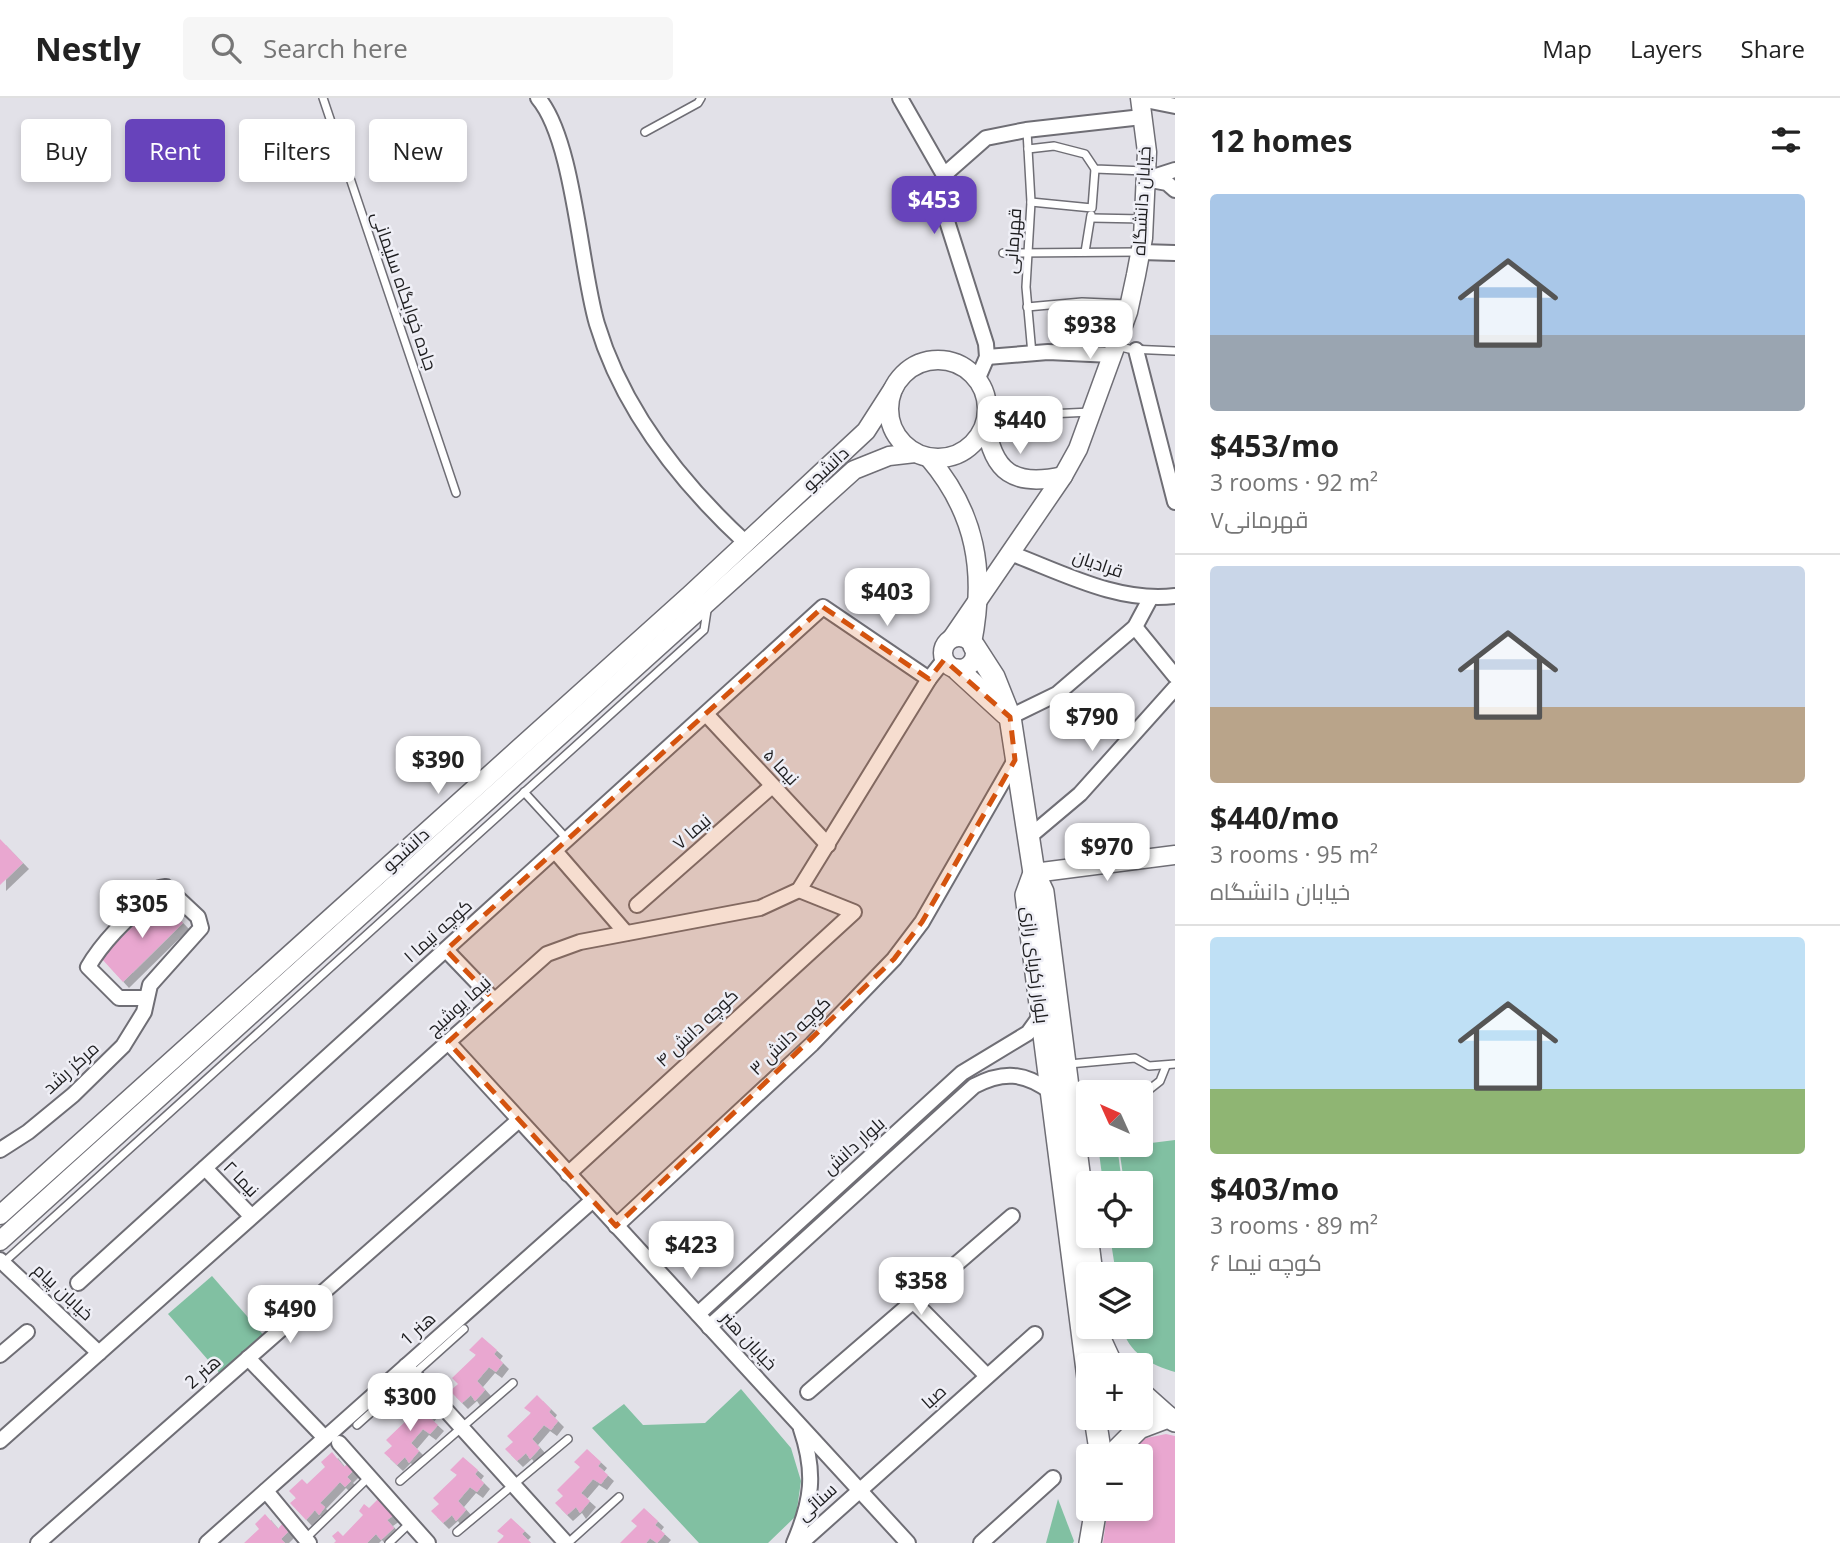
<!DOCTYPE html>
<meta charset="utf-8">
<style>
body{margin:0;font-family:"Open Sans",Cairo,sans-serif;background:#f6f6f6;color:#222;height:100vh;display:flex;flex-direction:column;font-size:26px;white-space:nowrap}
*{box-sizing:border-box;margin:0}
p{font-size:23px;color:#767676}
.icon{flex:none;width:38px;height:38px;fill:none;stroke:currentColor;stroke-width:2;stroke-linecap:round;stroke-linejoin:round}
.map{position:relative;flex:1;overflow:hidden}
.sheet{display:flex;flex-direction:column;background:#fff;width:665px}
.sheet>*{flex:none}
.banner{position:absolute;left:21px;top:21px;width:665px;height:63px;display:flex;gap:14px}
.needle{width:46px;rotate:315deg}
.tools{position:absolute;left:1076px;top:982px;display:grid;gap:14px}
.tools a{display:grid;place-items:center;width:77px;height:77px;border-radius:7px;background:#fff;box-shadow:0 4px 10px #0003;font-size:35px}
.price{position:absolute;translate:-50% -60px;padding:0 16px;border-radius:14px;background:#fff;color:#222;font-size:23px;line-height:46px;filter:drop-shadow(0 2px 4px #0008)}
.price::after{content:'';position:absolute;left:50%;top:42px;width:21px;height:16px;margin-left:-10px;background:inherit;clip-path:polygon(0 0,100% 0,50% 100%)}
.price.on{background:#6743bb;color:#fff}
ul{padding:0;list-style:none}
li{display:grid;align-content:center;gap:14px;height:371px;padding:0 35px}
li+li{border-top:2px solid #e0e0e0}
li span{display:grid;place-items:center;height:217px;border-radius:7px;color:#555}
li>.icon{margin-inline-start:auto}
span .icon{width:126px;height:126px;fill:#fffc;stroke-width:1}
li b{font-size:30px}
h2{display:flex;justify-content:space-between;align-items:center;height:84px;padding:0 35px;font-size:30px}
.chip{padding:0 24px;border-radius:7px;background:#fff;box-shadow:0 4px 10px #0003;font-size:24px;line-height:63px}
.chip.on{background:#6743bb;color:#fff}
header{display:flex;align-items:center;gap:42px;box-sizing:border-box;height:98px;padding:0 35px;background:#fff;border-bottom:2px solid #e0e0e0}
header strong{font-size:33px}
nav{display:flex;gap:38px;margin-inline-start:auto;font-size:24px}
.search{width:490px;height:63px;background:#f6f6f6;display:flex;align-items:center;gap:18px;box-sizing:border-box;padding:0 24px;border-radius:7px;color:#767676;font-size:26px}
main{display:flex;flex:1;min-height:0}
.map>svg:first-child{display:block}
</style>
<header>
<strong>Nestly</strong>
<div class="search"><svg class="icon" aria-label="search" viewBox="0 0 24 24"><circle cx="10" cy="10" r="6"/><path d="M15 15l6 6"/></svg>Search here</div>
<nav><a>Map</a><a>Layers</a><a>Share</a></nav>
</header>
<main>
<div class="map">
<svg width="1175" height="1445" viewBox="0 0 1175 1445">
<defs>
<filter id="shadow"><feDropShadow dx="6" dy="6" stdDeviation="0" flood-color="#0004"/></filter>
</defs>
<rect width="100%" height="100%" fill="#e2e1e8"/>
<g fill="#81c0a2">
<path d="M1175,1042v232c-22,-6 -49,-20 -52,-45l18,-1v-52h-25l-6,-38h31v-53h-17l-5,-36z"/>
<path d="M1098,1047h19l5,38h-19z"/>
<path d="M212,1178l54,62 -44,38 -54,-62z"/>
<path d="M741,1291l50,59 10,33 -5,35 -28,27h-69l-107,-115 32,-24 19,21 62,-2z"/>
<path d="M1058,1401l16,42 -1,2h-27z"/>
</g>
<g fill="#e9a7d0" filter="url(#shadow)">
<path d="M0,741l23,24 -23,22z"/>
<path d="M160,801l23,24 -60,59 -22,-24z"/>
<path d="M482,1239l15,13 -3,4 9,9 -7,9 -7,-5 -12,14 8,9 -10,11 -4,-6 -9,8 -12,-12 8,-7 -6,-6 24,-23 -7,-5z"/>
<path d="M537,1297l14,14 -2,3 9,9 -7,9 -7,-5 -12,14 8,9 -10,11 -4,-6 -9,8 -12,-12 8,-7 -6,-6 24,-23 -7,-5z"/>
<path d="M417,1301l14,13 -3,4 10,9 -8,9 -7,-5 -12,14 8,8 -10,12 -4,-6 -8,8 -13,-12 8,-7 -6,-6 24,-23 -6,-5z"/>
<path d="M1166,1336l9,2v107h-72l5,-35h33v-52h-17l18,-17z"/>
<path d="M587,1351l14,13 -3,4 10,9 -7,9 -8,-5 -12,14 9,8 -10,12 -4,-6 -9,8 -12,-12 8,-7 -6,-6 23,-23 -6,-5z"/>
<path d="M332,1354l12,15 5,-5 5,8 -7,7 4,4 -6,6 -5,-5 -20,21 5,4 -6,8 -4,-5 -9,10 -16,-17 6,-5 -7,-7 13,-12 5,5 18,-17 -4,-5z"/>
<path d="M463,1359l15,13 -3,4 9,9 -7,9 -7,-5 -12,14 8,9 -10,11 -4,-6 -9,8 -12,-12 8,-7 -6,-6 24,-23 -7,-5z"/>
<path d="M378,1401l16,16 -7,5 7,8 -13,12 -5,-6 -9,9h-33l2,-2 -4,-5 6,-5 5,5 20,-21 -4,-4 5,-7 5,4z"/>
<path d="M644,1410l14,13 -3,4 10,9 -8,9 -7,-5 -4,5h-26l17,-17 -6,-5z"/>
<path d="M265,1416l13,15 4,-5 6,8 -7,7 4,4h-41l15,-14 -4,-5z"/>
<path d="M511,1420l14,13 -3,3 9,9h-34l7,-7 -7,-5z"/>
</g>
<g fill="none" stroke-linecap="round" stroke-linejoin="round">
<g stroke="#6f6e75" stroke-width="10">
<g id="service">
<path d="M323,0l133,395"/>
<path d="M1027,33l4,71 -5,85 6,67"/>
<path d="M645,34l53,-29 3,-5"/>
<path d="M1028,51l26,-3 31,8 10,15 50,2"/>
<path d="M1031,104l61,6 3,-39"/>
<path d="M1091,120l52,1"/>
<path d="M1085,154l6,-37"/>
<path d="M1003,155l136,-1"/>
<path d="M1027,209l55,-5 47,2"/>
<path d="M1117,248l12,3 46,2"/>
<path d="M1048,316l43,-2"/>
<path d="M524,694l43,47"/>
<path d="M1069,966l66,-6 14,8 26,-2"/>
<path d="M1141,998l19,-15 6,-15"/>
<path d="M2,1166l702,-634 4,-26"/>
<path d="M357,1327l107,-96"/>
<path d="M400,1383l113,-98"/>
<path d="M457,1434l111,-93"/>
<path d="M304,1442l65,-63"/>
<path d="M389,1445l21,-20"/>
<path d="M568,1445l51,-46"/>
</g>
</g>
<g stroke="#6f6e75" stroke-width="18">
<g id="minor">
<path d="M538,0c36,42 42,169 59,226 26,87 84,159 149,219"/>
<path d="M900,0l44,77 2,43 40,126 1,13 -9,21"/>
<path d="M1140,1l35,7"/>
<path d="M944,77l42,-37 40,-8 116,-13"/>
<path d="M1146,81l21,4 8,7"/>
<path d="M1147,81l28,-9"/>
<path d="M1141,154l34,1"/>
<path d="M1136,252l39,152"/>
<path d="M987,259l61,-5 64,3"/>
<path d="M1010,455c53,20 108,50 165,43"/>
<path d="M1135,529l40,49"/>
<path d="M706,616l122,131"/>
<path d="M1010,619l47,-23 78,-67 15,-28"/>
<path d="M1029,739l51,-43 95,-106"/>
<path d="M555,753l71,82"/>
<path d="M637,807l135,-119"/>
<path d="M446,852l48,50"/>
<path d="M448,944l460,501"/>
<path d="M0,1052l28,-18 45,-37 50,-49 21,-34 6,-27 51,-57 -3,-11 -32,-30 -6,1c-25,24 -54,48 -72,79l31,31h26"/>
<path d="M205,1070l46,48"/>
<path d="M568,1076l286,-262 -55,-22"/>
<path d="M616,1128l196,-182 82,-85 28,-37 93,-162"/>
<path d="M0,1162l99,93"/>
<path d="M78,1185l745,-676 106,72"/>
<path d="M913,1203l74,75"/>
<path d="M698,1216l264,-241 66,-40 13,-18"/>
<path d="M709,1229l265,-241c29,-15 50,-14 77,6"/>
<path d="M0,1257l27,-23"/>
<path d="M248,1260l77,80"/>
<path d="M406,1268l160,177"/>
<path d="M808,1294l204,-176"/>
<path d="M0,1343l547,-487 33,-12 180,-34 39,-18 130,-211 15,-19"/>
<path d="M339,1345l89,100"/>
<path d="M266,1393l43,52"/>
<path d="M38,1445l481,-423"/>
<path d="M207,1445l386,-343"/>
<path d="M794,1445c18,-42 22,-70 7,-114"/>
<path d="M801,1445l234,-209"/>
<path d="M981,1445l72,-65"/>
</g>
</g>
<g stroke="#6f6e75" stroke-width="21">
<g id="tertiary">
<circle cx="938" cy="311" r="49"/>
<path d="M986,325c6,50 29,64 77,53"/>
<path d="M929,360c47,55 57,114 43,185"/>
<circle cx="959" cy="555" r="16"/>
<path d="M952,540l111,-162 15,-27 50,-137 8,-37 7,-37 4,-86 -7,-54"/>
<path d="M1034,775l141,-18"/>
<path d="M0,1117l691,-621 175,-163 27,-42"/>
<path d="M0,1143l854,-771 35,-14 26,-3"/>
</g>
</g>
<g stroke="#6f6e75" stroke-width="24">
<g id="secondary">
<path d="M974,548l20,31 16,40 24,156 9,19 49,382"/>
<path d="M958,572l48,44"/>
<path d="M1034,775l-8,22 62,483"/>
<path d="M1099,1228l1,13 12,26"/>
<path d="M1141,1295l27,24"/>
<path d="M1095,1320l6,38"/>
<path d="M1111,1358l28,-28 29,-11 7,4"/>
<path d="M1090,1445l6,-35"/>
</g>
</g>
<use href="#service" stroke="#fff" stroke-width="7"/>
<use href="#minor" stroke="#fff" stroke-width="14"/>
<use href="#tertiary" stroke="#fff" stroke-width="18"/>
<use href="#secondary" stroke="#fff" stroke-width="21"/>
</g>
<path fill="#d4530e" fill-opacity="0.2" stroke="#d4530e" stroke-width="5" stroke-dasharray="14 9" stroke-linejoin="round" d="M823,509l106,72 15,-19 66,57 5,43 -93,162 -28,37 -278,267 -168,-184 46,-42 -48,-50z"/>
<g text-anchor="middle" stroke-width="5" stroke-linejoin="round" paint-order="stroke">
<g font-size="18" fill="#1e1e20" stroke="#efeff6">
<text transform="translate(1142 103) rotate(-87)" y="6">خیابان دانشگاه</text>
<text transform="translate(1013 143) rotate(-86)" y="6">قهرمانی</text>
<text transform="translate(404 193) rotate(71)" y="6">جاده خوابگاه سلیمانی</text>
<text transform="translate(826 371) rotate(-43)" y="6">دانشجو</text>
<text transform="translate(1098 466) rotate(19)" y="6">قرادیان</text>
<text transform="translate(781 669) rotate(47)" y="6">نیما ۵</text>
<text transform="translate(692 734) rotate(-41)" y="6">نیما ۷</text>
<text transform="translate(406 752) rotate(-42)" y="6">دانشجو</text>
<text transform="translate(438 833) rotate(-42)" y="6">کوچه نیما ۱</text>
<text transform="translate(1035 867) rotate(83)" y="6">بلوار زکریای رازی</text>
<text transform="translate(459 908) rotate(-42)" y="6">نیما یوشیج</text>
<text transform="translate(697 930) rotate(-43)" y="6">کوچه دانش ۴</text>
<text transform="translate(790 938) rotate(-44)" y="6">کوچه دانش ۳</text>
<text transform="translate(71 970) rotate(-42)" y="6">مرکز رشد</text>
<text transform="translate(854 1048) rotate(-42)" y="6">بلوار دانش</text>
<text transform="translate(241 1081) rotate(46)" y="6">نیما ۲</text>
<text transform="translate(63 1194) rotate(43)" y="6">خیابان پیام</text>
<text transform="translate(418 1231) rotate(-42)" y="6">هنر 1</text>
<text transform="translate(749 1243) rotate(47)" y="6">خیابان هنر</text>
<text transform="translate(203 1274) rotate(-41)" y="6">هنر 2</text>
<text transform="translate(934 1299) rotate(-42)" y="6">صبا</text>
<text transform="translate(817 1404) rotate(-42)" y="6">سنائی</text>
</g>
</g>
</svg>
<div class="tools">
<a><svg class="needle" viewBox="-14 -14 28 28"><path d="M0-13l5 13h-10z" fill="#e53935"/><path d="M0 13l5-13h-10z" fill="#767676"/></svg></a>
<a><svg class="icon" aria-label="locate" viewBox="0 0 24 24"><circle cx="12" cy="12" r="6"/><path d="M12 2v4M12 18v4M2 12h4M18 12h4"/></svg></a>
<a><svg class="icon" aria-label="layers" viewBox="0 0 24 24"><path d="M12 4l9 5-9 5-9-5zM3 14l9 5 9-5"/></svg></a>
<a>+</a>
<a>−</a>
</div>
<b class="price on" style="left:934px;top:138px">$453</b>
<b class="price" style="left:1090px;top:263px">$938</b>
<b class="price" style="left:1020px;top:358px">$440</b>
<b class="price" style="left:887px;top:530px">$403</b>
<b class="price" style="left:1092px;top:655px">$790</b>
<b class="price" style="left:438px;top:698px">$390</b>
<b class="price" style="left:1107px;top:785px">$970</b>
<b class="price" style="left:142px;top:842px">$305</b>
<b class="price" style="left:691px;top:1183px">$423</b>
<b class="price" style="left:921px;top:1219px">$358</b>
<b class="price" style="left:290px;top:1247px">$490</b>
<b class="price" style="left:410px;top:1335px">$300</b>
<div class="banner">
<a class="chip">Buy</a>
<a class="chip on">Rent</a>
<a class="chip">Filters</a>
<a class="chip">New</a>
</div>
</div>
<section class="sheet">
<h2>12 homes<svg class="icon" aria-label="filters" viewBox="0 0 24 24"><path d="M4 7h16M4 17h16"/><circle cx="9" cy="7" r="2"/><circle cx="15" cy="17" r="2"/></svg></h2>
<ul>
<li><span style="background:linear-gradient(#a9c7e8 65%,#9aa5b1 0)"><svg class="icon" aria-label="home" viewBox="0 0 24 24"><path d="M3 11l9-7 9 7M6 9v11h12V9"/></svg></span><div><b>$453/mo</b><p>3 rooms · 92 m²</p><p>قهرمانی۷</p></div></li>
<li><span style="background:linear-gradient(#c9d6e8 65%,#b9a48a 0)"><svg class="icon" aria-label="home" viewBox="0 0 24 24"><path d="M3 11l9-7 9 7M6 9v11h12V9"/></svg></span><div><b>$440/mo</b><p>3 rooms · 95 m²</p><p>خیابان دانشگاه</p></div></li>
<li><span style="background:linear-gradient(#bfe0f5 70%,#8fb573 0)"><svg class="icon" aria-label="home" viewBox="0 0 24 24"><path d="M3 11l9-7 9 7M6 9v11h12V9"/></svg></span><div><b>$403/mo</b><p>3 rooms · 89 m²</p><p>کوچه نیما ۶</p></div></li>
</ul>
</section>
</main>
